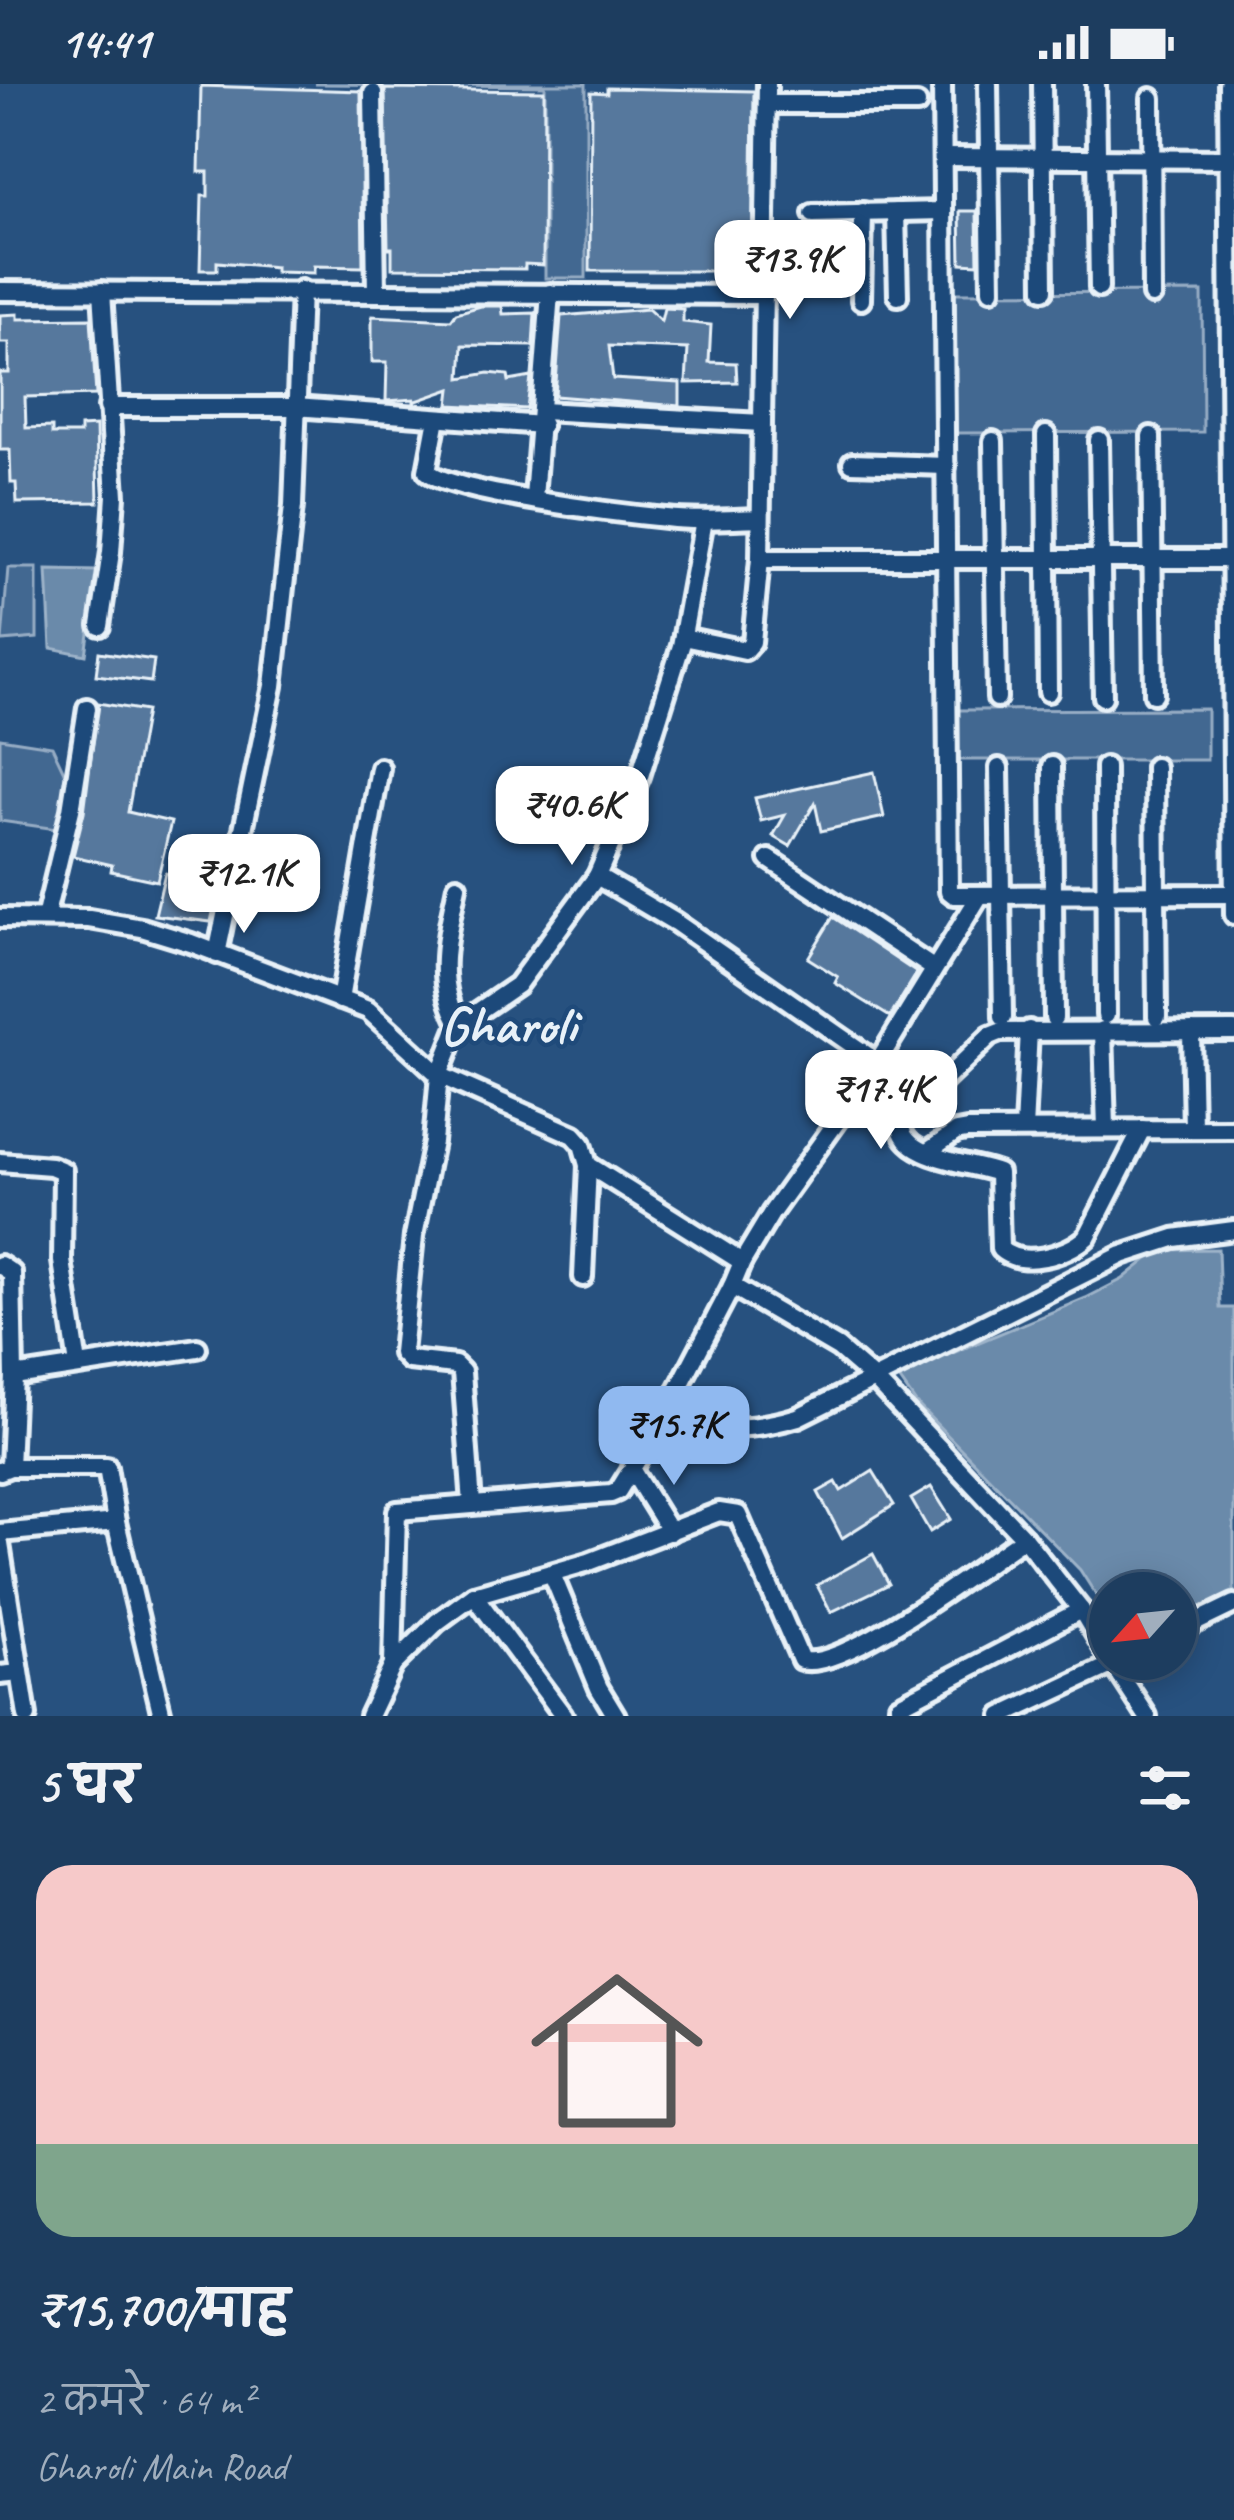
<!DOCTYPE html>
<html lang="hi">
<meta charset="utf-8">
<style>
body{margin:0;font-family:Caveat,"Playpen Sans Deva",sans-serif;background:#254465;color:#f1f3f6;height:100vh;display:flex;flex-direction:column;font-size:45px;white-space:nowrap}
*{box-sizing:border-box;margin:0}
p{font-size:39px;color:#a0aebd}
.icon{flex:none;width:66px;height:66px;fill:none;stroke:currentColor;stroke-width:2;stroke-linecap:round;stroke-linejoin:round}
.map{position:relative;height:1632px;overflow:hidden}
.sheet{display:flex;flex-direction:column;background:#1d3d5f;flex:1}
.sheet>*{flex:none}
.needle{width:78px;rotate:243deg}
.controls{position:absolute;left:1089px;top:1488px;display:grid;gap:24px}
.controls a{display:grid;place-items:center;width:108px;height:108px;border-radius:50%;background:#1d3d5f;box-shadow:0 6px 30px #0003,0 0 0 3px #3b5674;font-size:60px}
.price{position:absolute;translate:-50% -102px;padding:0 27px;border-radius:24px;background:#fff;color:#222;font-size:39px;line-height:78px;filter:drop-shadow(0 3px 6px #0008)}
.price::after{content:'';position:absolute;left:50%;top:72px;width:36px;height:27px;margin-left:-18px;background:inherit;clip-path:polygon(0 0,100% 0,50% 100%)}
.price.on{background:#90b9f0;color:#111}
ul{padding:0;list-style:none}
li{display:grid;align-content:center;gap:24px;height:636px;padding:0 36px}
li+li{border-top:3px solid #3b5674}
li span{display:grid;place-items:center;height:372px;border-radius:36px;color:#555}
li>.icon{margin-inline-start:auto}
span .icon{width:216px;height:216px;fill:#fffc;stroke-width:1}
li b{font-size:51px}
h2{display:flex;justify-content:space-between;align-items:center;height:144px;padding:0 36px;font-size:51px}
.status{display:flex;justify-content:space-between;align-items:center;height:84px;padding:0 60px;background:#1d3d5f;direction:ltr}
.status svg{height:33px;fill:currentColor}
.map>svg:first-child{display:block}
</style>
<div class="status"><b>14:41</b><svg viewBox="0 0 49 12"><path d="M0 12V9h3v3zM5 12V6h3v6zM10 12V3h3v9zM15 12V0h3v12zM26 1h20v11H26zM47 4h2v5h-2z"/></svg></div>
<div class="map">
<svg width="1234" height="1632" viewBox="0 0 1234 1632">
<rect width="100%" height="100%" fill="#27517f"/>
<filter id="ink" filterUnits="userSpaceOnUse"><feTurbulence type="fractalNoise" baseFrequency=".00833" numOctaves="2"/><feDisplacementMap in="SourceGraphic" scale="24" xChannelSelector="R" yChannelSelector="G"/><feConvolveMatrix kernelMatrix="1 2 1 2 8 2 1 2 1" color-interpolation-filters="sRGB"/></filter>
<g filter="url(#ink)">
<g fill="#436891" stroke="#96acc4" stroke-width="3">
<path d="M315,0h271v194h-41v-192z"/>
<path d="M1202,208l1,140 -250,1 -1,-140z"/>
<path d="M8,484h29v70l-35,3z"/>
<path d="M1207,625v51h-251v-50z"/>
<path d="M0,654l52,8 16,34 -11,49 -57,-8z"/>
</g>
<g fill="#6b8aaa" stroke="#9db3c9" stroke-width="3">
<path d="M47,486l51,1 -12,84 -35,-7z"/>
<path d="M1218,1165l2,59h14v285l-58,33v-33h-66v24l-30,-47 -164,-167 -19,-27 189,-78 37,-19 36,-29z"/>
</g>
<g fill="#57789d" stroke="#e8f1f8" stroke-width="3">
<path d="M201,2l160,5 2,176 -49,-1v7l-39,-1v-5l-58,-5v8h-17l2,-74h6v-24h-9z"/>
<path d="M607,4l147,3 -2,180h-162l1,-179 16,1z"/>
<path d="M385,5l159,2 -1,174 -18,-1v5l-133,-1v-20h-4z"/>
<path d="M960,127h17l1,53 -17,-1z"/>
<path d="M481,222h21l1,8 32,-1 -2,33 -70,-1 -2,33 28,-5 19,2 1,6 22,-4 -4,32 -78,-4 2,-16 -37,13v-3l-28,2 1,-39h-15v-46l79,4 5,-7z"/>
<path d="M664,224l19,1v13l28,3 -2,37 27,1 1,19 -51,1 2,-34 -79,-3 4,33 67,4v23l-125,-10 6,-80 87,-7 13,12z"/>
<path d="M18,230v5l73,-1 5,77 -71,2 1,31 26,-1v7h28v-7l16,-1 2,76 -81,1 -1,-20h-5l-1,-33h-10v-77h9v-30h-9v-28z"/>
<path d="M99,568l55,8 -3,22 -55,-7z"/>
<path d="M98,619l48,8 -18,101 43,10 -14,59 -46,-10 1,-6 -39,-9 11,-44z"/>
<path d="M874,688l10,45 -63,14 -6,-28 -25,43 -17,-10 12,-21 -24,6 -6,-23z"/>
<path d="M165,789l28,6 1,-6 26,5 -9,44 -56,-7z"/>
<path d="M833,833l84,56 -27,44 -55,-34 3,-6 -30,-19z"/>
<path d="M873,1387l21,34 -52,33 -24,-46 18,-10 5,9z"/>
<path d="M931,1403l20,32 -21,13 -19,-33z"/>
<path d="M873,1470l16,30 -58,28 -14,-27z"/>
</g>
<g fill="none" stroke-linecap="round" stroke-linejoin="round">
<g stroke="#e8f1f8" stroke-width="26">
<g id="minor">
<path d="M942,0l7,807 5,4 280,-1"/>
<path d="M988,0l3,206"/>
<path d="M1042,0l2,206"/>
<path d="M1096,0l3,204"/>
<path d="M1228,0l6,831"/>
<path d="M373,9l3,199"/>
<path d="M1151,14l1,197"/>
<path d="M767,20h150"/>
<path d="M943,73l291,2"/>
<path d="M896,128l2,84"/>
<path d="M813,130l130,-3"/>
<path d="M0,207l764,4"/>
<path d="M861,216l2,-88"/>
<path d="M108,323h187l247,18"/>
<path d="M542,327l220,12"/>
<path d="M437,334l-10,53c22,22 198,43 239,47 31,4 63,1 94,0"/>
<path d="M1046,351l2,257"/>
<path d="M1151,352l3,258"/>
<path d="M1099,356l4,257"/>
<path d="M993,357l4,257"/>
<path d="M852,379l94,3"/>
<path d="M534,414l16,-205"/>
<path d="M704,436l-23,126 -41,130 -43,100 78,46 202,140"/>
<path d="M760,475h474"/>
<path d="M100,542l11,-74 4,-56 -13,-205"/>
<path d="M683,553l62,13 7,-8 8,-83 7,-475"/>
<path d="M1052,682l2,252"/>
<path d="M1105,683l1,248"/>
<path d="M1155,683l2,250"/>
<path d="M999,684l4,249"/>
<path d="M769,775l164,109"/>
<path d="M457,802c-10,50 -23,93 3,139"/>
<path d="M0,834l89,1 53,9 49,15 177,67 71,65 135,60 8,9 6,21 154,97 -10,24 106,62 38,33 148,157 57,72 29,49"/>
<path d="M45,834l26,-108 16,-102"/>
<path d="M217,870l56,-268 20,-180 8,-216"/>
<path d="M340,916l40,-232"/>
<path d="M1103,946l3,99"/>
<path d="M1191,947l2,98"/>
<path d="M1024,1045l5,-99"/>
<path d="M1142,1045l-55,108c-20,19 -66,31 -87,12l-2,-76c-25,-10 -100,-14 -97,-51l89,-86 10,-4 234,-1"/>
<path d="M927,1068l29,-20 11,-2 267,-1"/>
<path d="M0,1078l51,4 12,5 -1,90 16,104"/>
<path d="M742,1178l30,-50 94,-131 114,-186"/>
<path d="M0,1181l12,8 2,103 -4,91"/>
<path d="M583,1193l5,-112"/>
<path d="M14,1292l183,-28"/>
<path d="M662,1336c47,12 90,11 136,-3l324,-162 52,-17 60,-8"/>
<path d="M0,1387l10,-4h97l9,55 46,194"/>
<path d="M633,1388l37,60"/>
<path d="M472,1420l-10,-132 -7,-7 -46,-5 -7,-7 12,-117 19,-94 6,-67 17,-43 11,-13 50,-34 80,-109"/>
<path d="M0,1449l116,-11"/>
<path d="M0,1460l27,172"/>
<path d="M552,1490l47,114 17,28"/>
<path d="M474,1511l89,120"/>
<path d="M1176,1548l58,-28"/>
<path d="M1110,1575l37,57"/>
<path d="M393,1581l44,-43 37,-27 115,-33 130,-50 19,3 63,145c40,14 183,-96 223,-122"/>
<path d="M0,1591l20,-2"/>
<path d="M369,1632l24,-51 4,-154 214,-17 7,-3 44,-71 70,-134"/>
<path d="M900,1632l-1,-11 182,-95"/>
<path d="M1002,1632l122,-57"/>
</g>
</g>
<use href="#minor" stroke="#1f4a7a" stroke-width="16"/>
</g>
</g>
<g text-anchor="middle" stroke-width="9" stroke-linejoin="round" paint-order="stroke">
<g font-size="54" font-weight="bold" fill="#e8f1f8" stroke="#1f4a7a">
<text x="508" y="959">Gharoli</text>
</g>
</g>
</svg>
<div class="controls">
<a><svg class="needle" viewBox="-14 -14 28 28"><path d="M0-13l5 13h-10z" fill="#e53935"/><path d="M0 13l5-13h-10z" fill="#a0aebd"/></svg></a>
</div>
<b class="price" style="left:790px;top:238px">₹13.9K</b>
<b class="price" style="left:572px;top:784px">₹40.6K</b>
<b class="price" style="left:244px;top:852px">₹12.1K</b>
<b class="price" style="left:881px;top:1068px">₹17.4K</b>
<b class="price on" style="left:674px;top:1404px">₹15.7K</b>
</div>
<section class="sheet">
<h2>5 घर<svg class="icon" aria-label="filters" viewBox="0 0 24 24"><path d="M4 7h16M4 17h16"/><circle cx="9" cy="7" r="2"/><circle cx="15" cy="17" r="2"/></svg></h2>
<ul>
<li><span style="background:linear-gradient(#f6c9c9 75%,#7fa58c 0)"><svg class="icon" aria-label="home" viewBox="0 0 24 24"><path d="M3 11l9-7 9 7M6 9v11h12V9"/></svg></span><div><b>₹15,700/माह</b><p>2 कमरे · 64 m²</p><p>Gharoli Main Road</p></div></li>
</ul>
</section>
